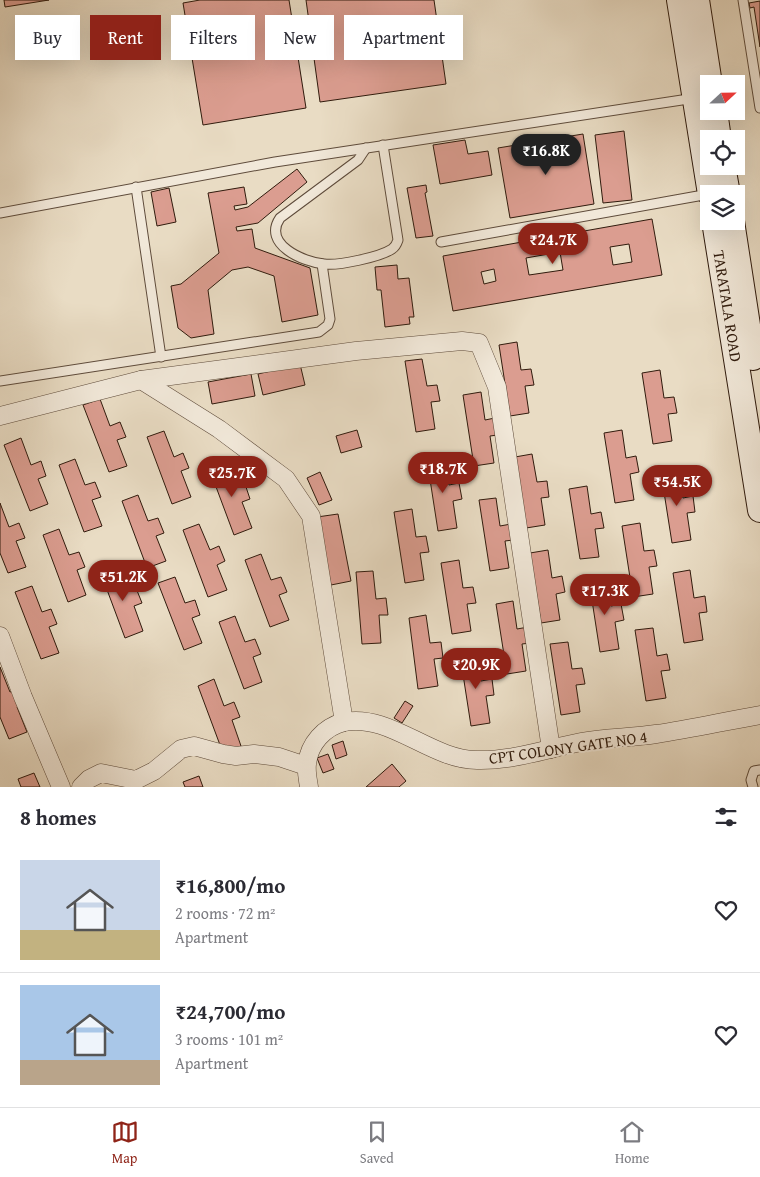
<!DOCTYPE html>
<meta charset="utf-8">
<style>
body{margin:0;font-family:"Gentium Book Plus",serif;background:#f2f2f3;color:#2b2b33;height:100vh;display:flex;flex-direction:column;font-size:19px;white-space:nowrap}
*{box-sizing:border-box;margin:0}
p{font-size:16px;color:#7c7c81}
.icon{flex:none;width:28px;height:28px;fill:none;stroke:currentColor;stroke-width:2;stroke-linecap:round;stroke-linejoin:round}
.map{position:relative;height:787px;overflow:hidden}
.drawer{display:flex;flex-direction:column;background:#fff;flex:1}
.drawer>*{flex:none}
.top-card{position:absolute;left:15px;top:15px;width:500px;height:45px;display:flex;gap:10px}
.needle{width:32px;rotate:68deg}
.fabs{position:absolute;left:700px;top:75px;display:grid;gap:10px}
.fabs a{display:grid;place-items:center;width:45px;height:45px;border-radius:0px;background:#fff;box-shadow:0 5px 20px #0002;font-size:25px}
.price{position:absolute;translate:-50% -42px;padding:0 11px;border-radius:18px;background:#8f2418;color:#fff;font-size:16px;line-height:32px;filter:drop-shadow(0 1px 2px #0008)}
.price::after{content:'';position:absolute;left:50%;top:30px;width:15px;height:11px;margin-left:-8px;background:inherit;clip-path:polygon(0 0,100% 0,50% 100%)}
.price.selected{background:#222;color:#fff}
ul{padding:0;list-style:none}
li{display:flex;align-items:center;gap:15px;height:125px;padding:0 20px}
li+li{border-top:1px solid #e1e1e2}
li span{display:grid;place-items:center;flex:none;width:140px;height:100px;border-radius:0px;color:#555}
li>.icon{margin-inline-start:auto}
span .icon{width:60px;height:60px;fill:#fffc;stroke-width:1}
li b{font-size:21px}
h2{display:flex;justify-content:space-between;align-items:center;height:60px;padding:0 20px;font-size:21px}
.chip{padding:0 18px;border-radius:0px;background:#fff;box-shadow:0 5px 20px #0002;font-size:18px;line-height:45px}
.chip.selected{background:#8f2418;color:#fff}
.tab-bar{display:flex;justify-content:space-around;align-items:center;height:70px;border-top:1px solid #e1e1e2;background:#fff;font-size:14px;color:#7c7c81}
.tab-bar a{display:grid;justify-items:center;gap:2px}
.tab-bar .selected{color:#8f2418}
.map>svg:first-child{display:block}
</style>
<div class="map">
<svg width="760" height="787" viewBox="0 0 760 787">
<rect width="100%" height="100%" fill="#e9dcc4"/>
<filter id="stains"><feTurbulence type="fractalNoise" baseFrequency=".004" numOctaves="4"/><feColorMatrix values="0 0 0 0 .2 0 0 0 0 .09 0 0 0 0 .02 0 0 0 .5 -.17"/></filter>
<radialGradient id="worn" r=".72"><stop offset=".6" stop-color="#630" stop-opacity="0"/><stop offset="1" stop-color="#630" stop-opacity=".3"/></radialGradient>
<g fill="#db9d90" stroke="#301b0d" fill-rule="evenodd">
<path d="M4,0h45l-44,7z"/>
<path d="M200,0h89l17,108 -103,17 -20,-122z"/>
<path d="M306,0h128l12,84 -126,18z"/>
<path d="M760,1v46l-6,-40 -4,1 -1,-5z"/>
<path d="M624,131l8,69 -29,3 -8,-68z"/>
<path d="M583,134l11,70 -84,14 -12,-70z"/>
<path d="M465,140l3,14 20,-3 4,24 -52,9 -7,-39z"/>
<path d="M297,169l10,13 -49,41 -22,4 1,4 15,-2 3,19 55,20 8,47 -36,7 -8,-46 -26,-9 -16,3 -24,20 6,44 -23,4 -13,-10 -7,-42 10,-2 38,-31 -11,-60 36,-6 3,17 -13,2 1,4 13,-3z"/>
<path d="M426,185l1,7 -2,1 8,43 -17,2 -9,-50z"/>
<path d="M169,188l7,34 -19,4 -6,-34z"/>
<path d="M652,219l10,56 -209,36 -10,-55zM629,244l3,18 -19,3 -3,-18zM560,252l3,18 -34,5 -3,-17zM494,269l2,12 -12,3 -3,-12z"/>
<path d="M397,265l1,14 11,-1 5,39h-5l1,7 -25,3 -4,-37h-4l-2,-23z"/>
<path d="M517,342l4,28 10,-1 3,16 -9,1 4,27 -19,3 -11,-71z"/>
<path d="M422,359l5,27 10,-1 3,16 -9,1 4,27 -19,3 -11,-71z"/>
<path d="M300,364l5,21 -42,10 -5,-21z"/>
<path d="M660,370l4,28 10,-1 3,16 -9,1 4,27 -19,3 -11,-71z"/>
<path d="M251,374l4,22 -43,8 -4,-22z"/>
<path d="M481,392l4,28 10,-2 3,17 -8,1 4,27 -20,3 -11,-71z"/>
<path d="M100,399l10,27 10,-4 6,15 -9,3 10,26 -18,6 -26,-67z"/>
<path d="M357,430l5,17 -21,6 -5,-17z"/>
<path d="M622,430l4,28 10,-2 3,16 -9,2 4,26 -19,3 -11,-70z"/>
<path d="M164,431l10,26 9,-4 6,15 -8,3 10,26 -19,7 -25,-67z"/>
<path d="M21,438l10,27 10,-4 5,15 -8,3 10,25 -18,7 -26,-66z"/>
<path d="M532,454l5,28 10,-1 2,16 -8,1 4,27 -19,3 -11,-71z"/>
<path d="M445,457l4,28 10,-2 3,16 -9,2 4,27 -19,3 -11,-71z"/>
<path d="M75,459l10,26 10,-3 6,15 -9,3 10,26 -18,6 -25,-67z"/>
<path d="M225,461l10,27 10,-4 5,15 -8,3 10,26 -18,7 -25,-67z"/>
<path d="M678,470l5,28 10,-2 2,16 -8,1 4,27 -19,3 -11,-70z"/>
<path d="M320,472l12,28 -13,5 -12,-27z"/>
<path d="M587,486l4,28 10,-2 3,16 -9,1 4,28 -19,2 -11,-70z"/>
<path d="M138,495l10,26 10,-3 6,15 -8,3 10,25 -19,7 -25,-67z"/>
<path d="M496,498l4,28 11,-2 2,16 -8,1 4,27 -19,3 -11,-71z"/>
<path d="M0,503l9,24 10,-4 6,15 -9,3 10,26 -18,6 -8,-20z"/>
<path d="M412,509l4,28 10,-1 3,16 -9,1 4,27 -19,3 -11,-71z"/>
<path d="M338,514l13,67 -20,4 -14,-68z"/>
<path d="M640,523l4,28 10,-1 3,16 -8,1 4,27 -20,3 -11,-71z"/>
<path d="M199,524l11,26 9,-4 6,15 -8,4 10,25 -19,7 -25,-67z"/>
<path d="M59,529l10,26 10,-3 6,15 -8,3 9,25 -18,7 -25,-67z"/>
<path d="M548,550l4,28 10,-2 3,16 -9,2 4,26 -19,3 -11,-70z"/>
<path d="M261,554l10,26 10,-3 6,15 -8,3 10,25 -19,7 -25,-67z"/>
<path d="M459,560l4,28 10,-1 3,16 -9,1 4,27 -19,3 -11,-71z"/>
<path d="M116,565l10,26 10,-3 6,15 -8,3 9,25 -18,7 -25,-67z"/>
<path d="M690,570l4,28 11,-2 2,16 -8,1 4,27 -19,3 -11,-70z"/>
<path d="M373,571l3,28 10,-1 2,17h-9l2,28 -19,1 -6,-72z"/>
<path d="M175,577l10,26 10,-3 5,15 -8,3 10,25 -18,7 -26,-67z"/>
<path d="M606,578l5,28 10,-2 3,16 -9,2 4,27 -19,3 -11,-71z"/>
<path d="M32,586l10,26 9,-3 6,15 -8,3 10,26 -18,6 -26,-67z"/>
<path d="M513,601l4,28 11,-2 2,16 -8,1 4,27 -19,3 -11,-70z"/>
<path d="M426,615l4,28 11,-1 2,16 -9,1 4,27 -20,3 -9,-71z"/>
<path d="M235,616l10,26 10,-3 6,15 -8,3 9,25 -18,7 -25,-67z"/>
<path d="M653,628l4,28 10,-2 3,16 -9,1 5,27 -20,3 -11,-71z"/>
<path d="M568,642l4,27 10,-1 3,16 -9,1 4,27 -19,3 -11,-71z"/>
<path d="M477,653l4,28 11,-2 2,16 -8,1 4,27 -19,3 -11,-71z"/>
<path d="M0,667l10,25 10,-3 5,15 -8,3 10,25 -18,7 -9,-22z"/>
<path d="M214,679l10,27 10,-4 6,15 -8,3 9,26 -18,7 -25,-67z"/>
<path d="M405,701l8,5 -11,17 -8,-5z"/>
<path d="M343,741l4,14 -11,4 -4,-14z"/>
<path d="M328,754l6,15 -11,4 -6,-15z"/>
<path d="M392,764l14,17 -7,6h-33z"/>
<path d="M34,773l6,14h-19l-3,-8z"/>
<path d="M199,776l4,11h-18l-2,-5z"/>
</g>
<g fill="none" stroke-linecap="round" stroke-linejoin="round">
<g stroke="#5e4b3b" stroke-width="11">
<g id="service">
<path d="M743,0l17,108"/>
<path d="M366,148l-8,12 -78,58c-18,26 23,44 44,46 14,2 56,-7 68,-15 3,-2 5,-6 6,-9l-15,-95"/>
<path d="M136,187l25,170"/>
<path d="M0,213l275,-51 420,-64"/>
<path d="M441,242l268,-48"/>
<path d="M0,381l319,-49 9,-7 2,-6 -8,-55"/>
<path d="M753,787l-2,-7 3,-9 6,-1"/>
</g>
</g>
<g stroke="#5e4b3b" stroke-width="19">
<g id="minor">
<path d="M141,380l78,49 67,50 25,37 33,206"/>
<path d="M0,416l141,-36 215,-29 106,-10 17,2 18,44 54,362"/>
<path d="M0,636l23,61 38,90"/>
<path d="M81,787l8,-8 12,-6 35,7 18,-9 27,-22 13,-3 29,8 13,2 18,-2 25,3 27,9"/>
<path d="M309,787c-1,-7 -3,-15 -2,-23 2,-20 17,-37 37,-42 46,-9 87,38 133,38 35,1 69,-11 104,-18 24,-5 50,-4 75,-8 35,-5 69,-13 104,-19"/>
</g>
</g>
<g stroke="#301b0d" stroke-width="26">
<g id="secondary">
<path d="M679,0l31,194"/>
<path d="M697,0l13,84"/>
<path d="M715,111l4,28"/>
<path d="M723,166l5,28"/>
<path d="M714,221l46,289"/>
<path d="M732,221l21,137"/>
</g>
</g>
<use href="#service" stroke="#f1e8d9" stroke-width="9"/>
<use href="#minor" stroke="#f1e8d9" stroke-width="18"/>
<use href="#secondary" stroke="#f1e8d9" stroke-width="24"/>
</g>
<g text-anchor="middle" stroke-width="4" stroke-linejoin="round" paint-order="stroke">
<g font-size="16" fill="#301b0d" stroke="#f1e8d9">
<text transform="translate(728 306) rotate(81)" y="6">TARATALA ROAD</text>
<text transform="translate(568 747) rotate(-8)" y="6">CPT COLONY GATE NO 4</text>
</g>
</g>
<rect width="100%" height="100%" filter="url(#stains)"/>
<rect width="100%" height="100%" fill="url(#worn)"/>
</svg>
<div class="fabs">
<a><svg class="needle" viewBox="-14 -14 28 28"><path d="M0-13l5 13h-10z" fill="#e53935"/><path d="M0 13l5-13h-10z" fill="#7c7c81"/></svg></a>
<a><svg class="icon" aria-label="locate" viewBox="0 0 24 24"><circle cx="12" cy="12" r="6"/><path d="M12 2v4M12 18v4M2 12h4M18 12h4"/></svg></a>
<a><svg class="icon" aria-label="layers" viewBox="0 0 24 24"><path d="M12 4l9 5-9 5-9-5zM3 14l9 5 9-5"/></svg></a>
</div>
<b class="price selected" style="left:546px;top:176px">₹16.8K</b>
<b class="price" style="left:553px;top:265px">₹24.7K</b>
<b class="price" style="left:443px;top:494px">₹18.7K</b>
<b class="price" style="left:232px;top:498px">₹25.7K</b>
<b class="price" style="left:677px;top:507px">₹54.5K</b>
<b class="price" style="left:123px;top:602px">₹51.2K</b>
<b class="price" style="left:605px;top:616px">₹17.3K</b>
<b class="price" style="left:476px;top:690px">₹20.9K</b>
<div class="top-card">
<a class="chip">Buy</a>
<a class="chip selected">Rent</a>
<a class="chip">Filters</a>
<a class="chip">New</a>
<a class="chip">Apartment</a>
</div>
</div>
<section class="drawer">
<h2>8 homes<svg class="icon" aria-label="filters" viewBox="0 0 24 24"><path d="M4 7h16M4 17h16"/><circle cx="9" cy="7" r="2"/><circle cx="15" cy="17" r="2"/></svg></h2>
<ul>
<li><span style="background:linear-gradient(#c9d6e8 70%,#c2b280 0)"><svg class="icon" aria-label="home" viewBox="0 0 24 24"><path d="M3 11l9-7 9 7M6 9v11h12V9"/></svg></span><div><b>₹16,800/mo</b><p>2 rooms · 72 m²</p><p>Apartment</p></div><svg class="icon" aria-label="heart" viewBox="0 0 24 24"><path d="M12 20l-8-8c-3-5 5-10 8-4 3-6 11-1 8 4z"/></svg></li>
<li><span style="background:linear-gradient(#a9c7e8 75%,#b9a48a 0)"><svg class="icon" aria-label="home" viewBox="0 0 24 24"><path d="M3 11l9-7 9 7M6 9v11h12V9"/></svg></span><div><b>₹24,700/mo</b><p>3 rooms · 101 m²</p><p>Apartment</p></div><svg class="icon" aria-label="heart" viewBox="0 0 24 24"><path d="M12 20l-8-8c-3-5 5-10 8-4 3-6 11-1 8 4z"/></svg></li>
</ul>
</section>
<nav class="tab-bar">
<a class="selected"><svg class="icon" aria-label="map" viewBox="0 0 24 24"><path d="M3 6l6-2 6 2 6-2v14l-6 2-6-2-6 2zM9 4v14M15 6v14"/></svg>Map</a>
<a><svg class="icon" aria-label="saved" viewBox="0 0 24 24"><path d="M7 4h10v16l-5-4-5 4z"/></svg>Saved</a>
<a><svg class="icon" aria-label="home" viewBox="0 0 24 24"><path d="M3 11l9-7 9 7M6 9v11h12V9"/></svg>Home</a>
</nav>
